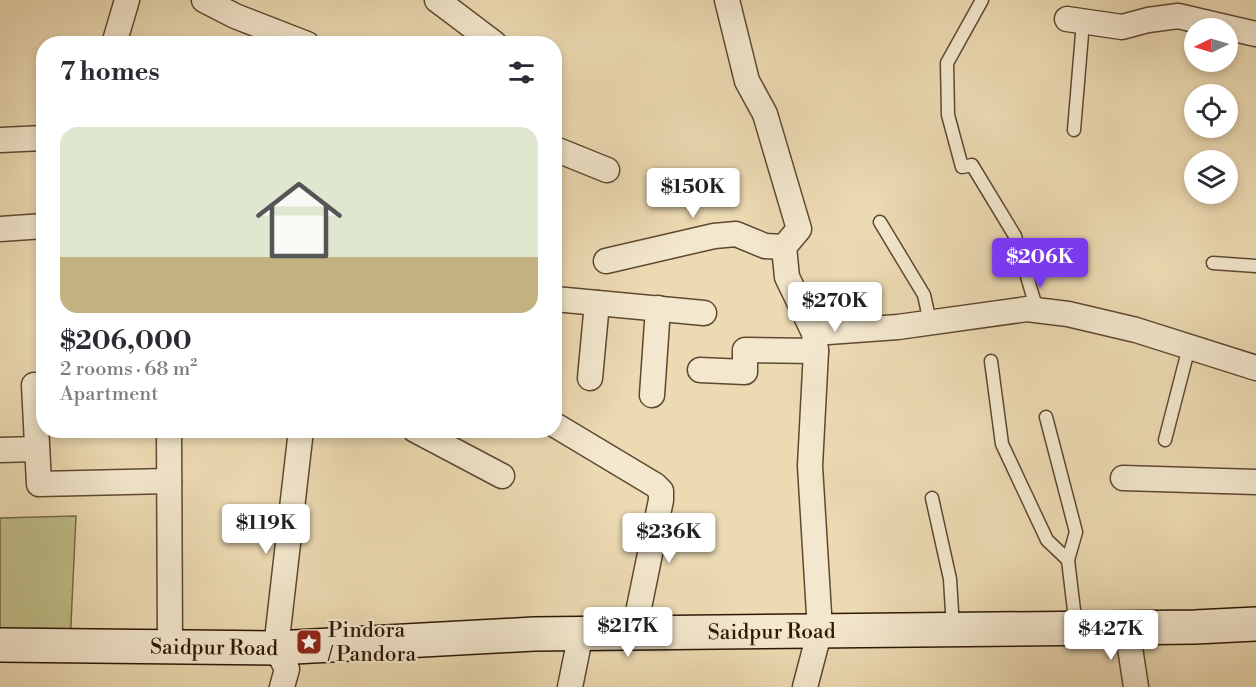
<!DOCTYPE html>
<meta charset="utf-8">
<style>
body{margin:0;font-family:"Libre Bodoni",serif;background:#f2f2f3;color:#2b2b33;height:100vh;display:flex;flex-direction:column;font-size:22px;white-space:nowrap}
*{box-sizing:border-box;margin:0}
p{font-size:20px;color:#7c7c81}
.icon{flex:none;width:33px;height:33px;fill:none;stroke:currentColor;stroke-width:2;stroke-linecap:round;stroke-linejoin:round}
.map{position:relative;flex:1;overflow:hidden}
.drawer{position:absolute;left:36px;top:36px;width:526px;height:402px;display:flex;flex-direction:column;background:#fff;border-radius:24px;box-shadow:0 3px 9px #0003}
.drawer>*{flex:none}
.needle{width:39px;rotate:265deg}
.controls{position:absolute;left:1184px;top:18px;display:grid;gap:12px}
.controls a{display:grid;place-items:center;width:54px;height:54px;border-radius:50%;background:#fff;box-shadow:0 3px 9px #0003;font-size:30px}
.price{position:absolute;translate:-50% -51px;padding:0 14px;border-radius:6px;background:#fff;color:#222;font-size:20px;line-height:39px;filter:drop-shadow(0 2px 3px #0008)}
.price::after{content:'';position:absolute;left:50%;top:36px;width:18px;height:14px;margin-left:-9px;background:inherit;clip-path:polygon(0 0,100% 0,50% 100%)}
.price.current{background:#7c3aed;color:#fff}
ul{padding:0;list-style:none}
li{display:grid;align-content:center;gap:12px;height:318px;padding:0 24px}
li span{display:grid;place-items:center;height:186px;border-radius:18px;color:#555}
li>.icon{margin-inline-start:auto}
span .icon{width:108px;height:108px;fill:#fffc;stroke-width:1}
li b{font-size:26px}
h2{display:flex;justify-content:space-between;align-items:center;height:72px;padding:0 24px;font-size:26px}
.map>svg:first-child{display:block}
</style>
<div class="map">
<svg width="1256" height="687" viewBox="0 0 1256 687">
<rect width="100%" height="100%" fill="#ecdab2"/>
<filter id="stains"><feTurbulence type="fractalNoise" baseFrequency=".00333" numOctaves="4"/><feColorMatrix values="0 0 0 0 .2 0 0 0 0 .09 0 0 0 0 .02 0 0 0 .5 -.17"/></filter>
<radialGradient id="worn" r=".72"><stop offset=".6" stop-color="#630" stop-opacity="0"/><stop offset="1" stop-color="#630" stop-opacity=".3"/></radialGradient>
<path fill="#bfbd87" stroke="#766a47" stroke-width="1.5" d="M76,516l-6,129 -70,1v-128z"/>
<g fill="none" stroke-linecap="round" stroke-linejoin="round">
<g stroke="#5e4832" stroke-width="15">
<g id="lane">
<path d="M982,0l-35,63 1,52 14,52 10,-2 43,71 22,74"/>
<path d="M1074,130l9,-108"/>
<path d="M880,222l44,73 6,27"/>
<path d="M1213,263l43,3"/>
<path d="M991,361l11,83 45,96 21,20 8,67"/>
<path d="M1046,417l30,115 -8,28"/>
<path d="M1165,440l24,-93"/>
<path d="M932,498l18,81 3,49"/>
</g>
</g>
<g stroke="#5e4832" stroke-width="27">
<g id="street">
<path d="M204,0l31,16 72,28"/>
<path d="M437,0l57,43"/>
<path d="M727,0l20,81 18,33 34,115 -15,18 3,30 27,56 2,18 -6,115 10,164 -15,57"/>
<path d="M1067,19l55,8 26,-7 30,-4 78,18"/>
<path d="M114,44l13,-44"/>
<path d="M0,140l44,-2"/>
<path d="M555,149l52,21"/>
<path d="M0,229l44,-3"/>
<path d="M606,261l108,-25 22,-2 29,12 19,1"/>
<path d="M555,299l149,14"/>
<path d="M814,333l84,-6 129,-18 41,5 68,16 120,38"/>
<path d="M700,370l45,2v-22l71,1"/>
<path d="M590,378l7,-75"/>
<path d="M44,385h-10l5,99 130,-3"/>
<path d="M652,395l6,-87"/>
<path d="M555,425l100,60 6,6v9l-27,132"/>
<path d="M169,430l1,216"/>
<path d="M415,430l87,46"/>
<path d="M0,450l37,-1"/>
<path d="M1123,478l133,4"/>
<path d="M1127,628l9,59"/>
<path d="M282,687l5,-18 -11,-21 25,-218"/>
<path d="M570,687l11,-54"/>
</g>
</g>
<g stroke="#2e1707" stroke-width="36">
<g id="secondary">
<path id="s1" d="M0,645l276,3 258,-14 661,-7 61,-3"/>
</g>
</g>
<use href="#lane" stroke="#f3e7cd" stroke-width="12"/>
<use href="#street" stroke="#f3e7cd" stroke-width="24"/>
<use href="#secondary" stroke="#f3e7cd" stroke-width="33"/>
</g>
<defs>
<g id="sight-square" transform="scale(1.35)"><rect x="-9" y="-9" width="18" height="18" rx="4" fill="#8f2418" stroke="#f3e7cd"/><path d="M0-6L1.8-2.2L6-1.7L2.9 1.2L3.7 5.4L0 3.3L-3.7 5.4L-2.9 1.2L-6-1.7L-1.8-2.2Z" fill="#fff"/></g>
</defs>
<g fill-rule="evenodd">
<use href="#sight-square" x="309" y="642"/>
</g>
<g text-anchor="middle" stroke-width="4.5" stroke-linejoin="round" paint-order="stroke">
<g font-size="21" fill="#2e1707" stroke="#f3e7cd" text-anchor="start">
<text x="328" y="637">Pindora<tspan x="328" dy="24">/ Pandora</tspan></text>
</g>
<g font-size="21" fill="#2e1707" stroke="#f3e7cd">
<text dy="7" stroke="none"><textPath href="#s1" startOffset="772">Saidpur Road</textPath></text>
<text dy="7" stroke="none"><textPath href="#s1" startOffset="214">Saidpur Road</textPath></text>
</g>
</g>
<rect width="100%" height="100%" filter="url(#stains)"/>
<rect width="100%" height="100%" fill="url(#worn)"/>
</svg>
<div class="controls">
<a><svg class="needle" viewBox="-14 -14 28 28"><path d="M0-13l5 13h-10z" fill="#e53935"/><path d="M0 13l5-13h-10z" fill="#7c7c81"/></svg></a>
<a><svg class="icon" aria-label="locate" viewBox="0 0 24 24"><circle cx="12" cy="12" r="6"/><path d="M12 2v4M12 18v4M2 12h4M18 12h4"/></svg></a>
<a><svg class="icon" aria-label="layers" viewBox="0 0 24 24"><path d="M12 4l9 5-9 5-9-5zM3 14l9 5 9-5"/></svg></a>
</div>
<b class="price" style="left:693px;top:219px">$150K</b>
<b class="price current" style="left:1040px;top:289px">$206K</b>
<b class="price" style="left:835px;top:333px">$270K</b>
<b class="price" style="left:266px;top:555px">$119K</b>
<b class="price" style="left:669px;top:564px">$236K</b>
<b class="price" style="left:628px;top:658px">$217K</b>
<b class="price" style="left:1111px;top:661px">$427K</b>
<section class="drawer">
<h2>7 homes<svg class="icon" aria-label="filters" viewBox="0 0 24 24"><path d="M4 7h16M4 17h16"/><circle cx="9" cy="7" r="2"/><circle cx="15" cy="17" r="2"/></svg></h2>
<ul>
<li><span style="background:linear-gradient(#dfe7d0 70%,#c2b280 0)"><svg class="icon" aria-label="home" viewBox="0 0 24 24"><path d="M3 11l9-7 9 7M6 9v11h12V9"/></svg></span><div><b>$206,000</b><p>2 rooms · 68 m²</p><p>Apartment</p></div></li>
</ul>
</section>
</div>
